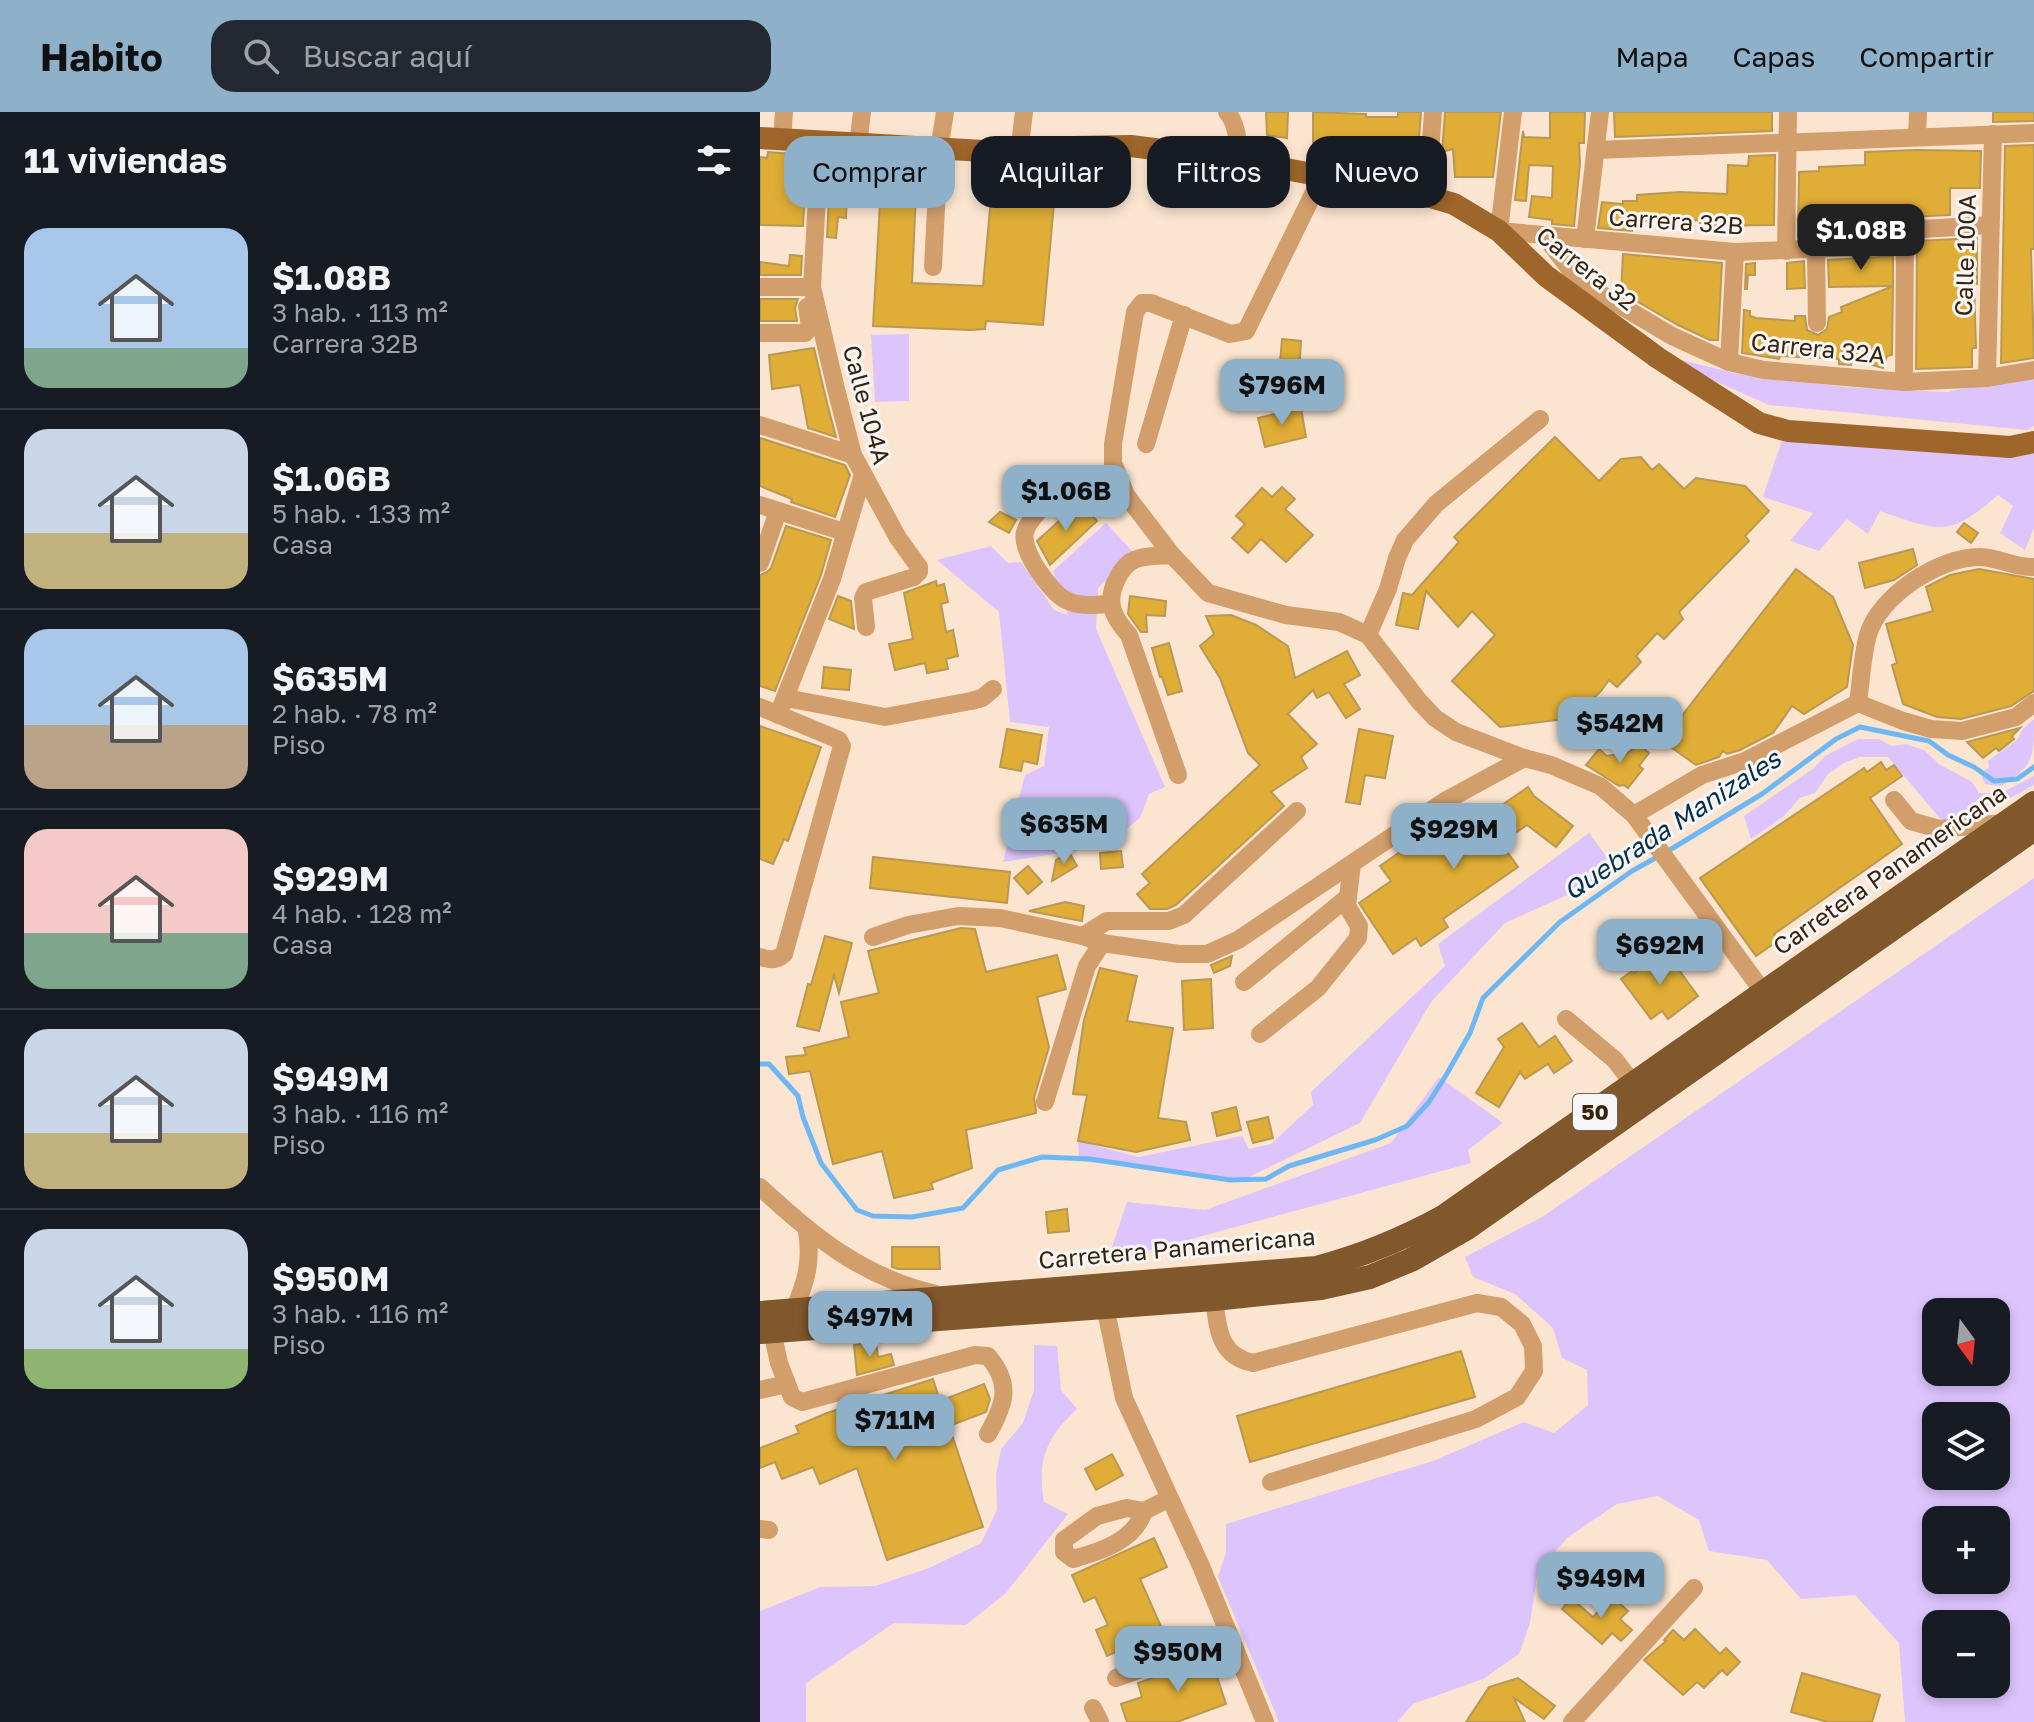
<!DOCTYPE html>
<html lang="es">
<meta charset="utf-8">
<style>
body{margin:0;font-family:"Golos Text",sans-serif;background:#242831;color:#f1f3f6;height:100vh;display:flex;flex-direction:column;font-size:30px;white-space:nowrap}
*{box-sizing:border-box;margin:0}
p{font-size:26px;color:#9ea1a6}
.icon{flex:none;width:44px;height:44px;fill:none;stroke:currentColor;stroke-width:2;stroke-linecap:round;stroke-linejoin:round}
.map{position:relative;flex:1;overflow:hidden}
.details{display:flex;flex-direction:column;background:#171b24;width:760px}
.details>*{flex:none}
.guide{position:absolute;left:24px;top:24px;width:760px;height:72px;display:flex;gap:16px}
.needle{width:52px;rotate:165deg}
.buttons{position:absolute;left:1162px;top:1186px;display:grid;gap:16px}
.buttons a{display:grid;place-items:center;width:88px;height:88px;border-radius:16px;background:#171b24;box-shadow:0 4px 12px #0003;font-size:40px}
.price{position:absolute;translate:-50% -68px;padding:0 18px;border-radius:16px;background:#8eb1c9;color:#111;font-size:26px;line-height:52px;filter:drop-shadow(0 2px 4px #0008)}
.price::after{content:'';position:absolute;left:50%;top:48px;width:24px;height:18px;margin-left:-12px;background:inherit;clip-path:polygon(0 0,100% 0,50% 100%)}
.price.current{background:#222;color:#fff}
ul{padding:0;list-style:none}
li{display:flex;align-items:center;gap:24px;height:200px;padding:0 24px}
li+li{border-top:2px solid #363941}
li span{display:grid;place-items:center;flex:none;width:224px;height:160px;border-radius:24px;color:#555}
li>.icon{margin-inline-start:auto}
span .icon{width:96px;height:96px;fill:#fffc;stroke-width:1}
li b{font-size:34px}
h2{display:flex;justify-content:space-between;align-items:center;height:96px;padding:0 24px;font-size:34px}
.chip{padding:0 28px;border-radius:24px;background:#171b24;box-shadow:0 4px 12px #0003;font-size:28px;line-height:72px}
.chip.current{background:#8eb1c9;color:#111}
header{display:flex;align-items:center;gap:48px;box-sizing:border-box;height:112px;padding:0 40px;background:#8eb1c9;color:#111}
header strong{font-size:38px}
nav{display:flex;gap:44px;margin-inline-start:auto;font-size:28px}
.search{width:560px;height:72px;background:#242831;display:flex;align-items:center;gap:20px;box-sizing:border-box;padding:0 28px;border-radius:24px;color:#9ea1a6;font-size:30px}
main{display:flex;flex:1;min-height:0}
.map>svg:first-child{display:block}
</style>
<header>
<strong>Habito</strong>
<div class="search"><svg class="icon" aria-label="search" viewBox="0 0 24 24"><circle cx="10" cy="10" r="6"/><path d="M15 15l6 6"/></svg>Buscar aquí</div>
<nav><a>Mapa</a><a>Capas</a><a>Compartir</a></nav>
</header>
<main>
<section class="details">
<h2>11 viviendas<svg class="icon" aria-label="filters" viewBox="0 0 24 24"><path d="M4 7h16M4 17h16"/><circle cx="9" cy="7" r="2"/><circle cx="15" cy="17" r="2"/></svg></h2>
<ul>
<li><span style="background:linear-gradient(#a9c7e8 75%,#7fa58c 0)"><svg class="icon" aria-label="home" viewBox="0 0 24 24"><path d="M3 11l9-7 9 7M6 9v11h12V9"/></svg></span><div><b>$1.08B</b><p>3 hab. · 113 m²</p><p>Carrera 32B</p></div></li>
<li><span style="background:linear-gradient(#c9d6e8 65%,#c2b280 0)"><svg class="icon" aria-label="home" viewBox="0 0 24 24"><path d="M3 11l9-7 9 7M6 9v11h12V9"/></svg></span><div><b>$1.06B</b><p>5 hab. · 133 m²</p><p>Casa</p></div></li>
<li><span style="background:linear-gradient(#a9c7e8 60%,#b9a48a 0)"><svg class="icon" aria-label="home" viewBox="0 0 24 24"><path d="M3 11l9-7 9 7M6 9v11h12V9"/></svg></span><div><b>$635M</b><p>2 hab. · 78 m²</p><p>Piso</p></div></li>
<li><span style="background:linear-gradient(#f6c9c9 65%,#7fa58c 0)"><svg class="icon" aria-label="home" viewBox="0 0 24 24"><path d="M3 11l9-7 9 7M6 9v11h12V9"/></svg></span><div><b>$929M</b><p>4 hab. · 128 m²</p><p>Casa</p></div></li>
<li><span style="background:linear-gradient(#c9d6e8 65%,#c2b280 0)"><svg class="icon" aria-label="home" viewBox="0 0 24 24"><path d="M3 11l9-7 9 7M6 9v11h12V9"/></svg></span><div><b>$949M</b><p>3 hab. · 116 m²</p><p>Piso</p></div></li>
<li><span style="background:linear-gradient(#c9d6e8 75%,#8fb573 0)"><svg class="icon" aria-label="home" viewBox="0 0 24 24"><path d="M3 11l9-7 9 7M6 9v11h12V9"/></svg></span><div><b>$950M</b><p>3 hab. · 116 m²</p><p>Piso</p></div></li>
</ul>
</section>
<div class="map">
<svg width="1274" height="1610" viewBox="0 0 1274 1610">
<rect width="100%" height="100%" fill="#fce5d0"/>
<g fill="#ddc4fd" fill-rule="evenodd">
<path d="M149,222v67l-34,1 -4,-67z"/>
<path d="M922,248l56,14 108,13 101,5 87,-20v54l-7,4 -258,-25 -79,-35z"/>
<path d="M1022,328l252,8v80l-9,22 -25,-17 13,-27 -15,-11c-50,44 -59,36 -118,16l-12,23 -21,-15 -28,32 -29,-10 23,-28 -50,-16z"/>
<path d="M346,411l29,31 -37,34 -2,41 69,158 -16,7 -9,24 -35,28 -102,16 22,-87 19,-9 5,-39 -39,-5 -11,-110 -62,-52 54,-14 17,17 13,-1 33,48 14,5 -15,-44z"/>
<path d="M1274,607c0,38 0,47 -33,67l-16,-2 -3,-6 2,-7 5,-4 -1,-6 29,-21 6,-11z"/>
<path d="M1098,627h21l13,7 14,-2 18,6 15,14 33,18 7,11h22l33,-17v9l-33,18 -26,7 -3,9 -29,3 -55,-65h-29l-15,6 -16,11 -13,19 -15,5 -17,19 -32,22 -7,-23 70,-48 11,-12z"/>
<path d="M829,721l29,39 -113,51 -74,79 -71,121 -117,57 -164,-19 -1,-20 60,16 104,-21 7,13 22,-5 42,-39 -2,-13 134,-126 -7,-22z"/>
<path d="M1274,766v844h-129l-6,-79 -44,-48 -54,4 -34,-39 -58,-9 -10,-31 -41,-24 -41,8 -50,34 -29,33 -8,52 -11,31 -36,25 -70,25 -16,18h-118l-61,-145 8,-25v-28l207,-63 91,-39 30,11 34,-28 -1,-35 -25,-12 -9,-30 -38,-34 -42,-17 -8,-20 77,-40zM1176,1200h60v60h-60zM1176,1304h60v60h-60zM1236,1408v60h-60v-60zM1176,1512h60v60h-60z"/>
<path d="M679,965l64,46 -35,27 3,13 -364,99 20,-60 78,8 186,-67z"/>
<path d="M274,1233l23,1 4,44 16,19c-31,29 -40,51 -33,93l24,12 -62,79 -40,32 -72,-2 -88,60v39h-46v-111l60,-24 55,-1 54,-18 52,-25 16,-33 -1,-35 5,-26 22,-26 11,-33z"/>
</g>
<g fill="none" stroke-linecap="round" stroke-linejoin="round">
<g stroke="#6eb7f3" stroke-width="5">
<path d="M908,739l94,-57 74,-55 24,-12 69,14 19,14 26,12 20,14 23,-2 17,-12"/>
<path d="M0,952h9l29,32 5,21 18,46 36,47 16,6 39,1 51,-9 35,-38 44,-13 48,2 140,21 36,-1 23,-13 86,-26 32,-14 22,-24 16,-25 25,-44 13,-35 77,-76 72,-51 27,-15"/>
</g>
</g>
<g fill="#e0ae36" stroke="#b89854" stroke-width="2">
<path d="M506,0h22l-1,26 -20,-3z"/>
<path d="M553,0l53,2v3h32v-5h23l-3,39h-15v-5h-60v-4h-30z"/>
<path d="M685,0h56l-8,65h-38l-2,-28 -11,3z"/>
<path d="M790,0h35l-1,31h-5l1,20 -6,63 -22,-2v-4l-23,-3 3,-21 20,2 1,-32 -24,-1 -3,36 -11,-1 8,-69 1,6 26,1z"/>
<path d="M854,0h158v19l-157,6z"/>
<path d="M1233,0h41v9l-41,1z"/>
<path d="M1274,33v104h-3l3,109 -33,5 4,-217z"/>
<path d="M1156,38l65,1 -1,37h-30v27l-91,4 1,16 -62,2 1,-65 20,-1v-4l46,-2v-13z"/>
<path d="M8,40l39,3 -4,71 -43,-1v-68l7,1z"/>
<path d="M1015,43l-1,70 -74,1v-6l-68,1v10l-34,-3 4,-26 21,2v-3h14v-6l43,-3 47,2 1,-29 20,1 1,-10z"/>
<path d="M71,47l26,1 -1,31h-9l-1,27 -8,-1 -2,21 -9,-1z"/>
<path d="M122,56l35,1 -5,114 71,3 8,-88 63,5 -11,122 -57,-4 -1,8 -15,1 -97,-4z"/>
<path d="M1217,126v46h-3l2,64h-4v19l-56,2 1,-128z"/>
<path d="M863,142l99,9 -4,77h-8l-32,-15 -57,-33z"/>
<path d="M30,143l12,1 -1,19h-41v-13l29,4z"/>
<path d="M1133,144v30l-64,1 -1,-27z"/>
<path d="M1044,149l1,27 -18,1v-26z"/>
<path d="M995,151v12h-7l-1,14h-2l1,-25z"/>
<path d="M1133,174l-1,69 -5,1 -4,12 -31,-9 -1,6 -12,-1v-5l-59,-3 -1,3 -37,-6 2,-43 6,1v5l6,2 39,3v-5h10l2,14 11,5 9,-6 2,-12 13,-5 -1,-5z"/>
<path d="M0,187h38l-3,9 2,13h-37z"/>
<path d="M522,227l19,2 -2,34 -20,-2z"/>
<path d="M54,236l13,55 9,34 -28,-9 -8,-43 -28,4 -3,-34z"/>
<path d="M541,296l5,29 -41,10 -7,-29z"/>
<path d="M795,325l44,44 22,-22 20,-2 11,13 7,-6 25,25 12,-11 49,8 24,25 -24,25 4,5 -70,71 4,7 -19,20 -7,-6 -21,23 5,6 -24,25 -8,-7 -8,11 -28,27 -73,9 -48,-46 43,-46 -23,-24 -14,16 -32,-36 -8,38 -22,-4 7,-32 9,2 47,-53 -5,-5z"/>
<path d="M0,326l85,27 5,10 -15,42 -44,-15 1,-3 -32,-13z"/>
<path d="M522,375l13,12 -10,10 28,26 -27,27 -25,-23 -13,14 -16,-15 13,-14 -9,-8 26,-28 10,9z"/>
<path d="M320,390l17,19 -47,44 -13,-24z"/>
<path d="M240,400l16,8 -7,13 -20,-11z"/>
<path d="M1204,411l14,10 -7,10 -14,-11z"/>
<path d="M26,414l45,14 -10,35 -46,116 -15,-5v-111l7,-3 4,-4z"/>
<path d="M1153,437l4,16 -23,15 -29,8 -6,-25z"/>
<path d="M1036,457l37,28 20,48 -6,42 -43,27 -12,-8 -19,27 -33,17 -13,4 -4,-3 -4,6 -23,8 -38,-27 9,-11 3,2 10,-11z"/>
<path d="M1219,457l55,10v112l-23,15 -50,13 -24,-2 -34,-13 -11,-39 5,-2 -11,-39 47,-13 -7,-24 24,-12z"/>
<path d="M176,469l1,5 7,-2 4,18 -7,2 5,28 7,-2 5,26 -12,3 2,10 -21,4 -2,-10 -30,7 -6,-26 24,-5 -9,-46z"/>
<path d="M78,484l13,5 3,28 -25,-10z"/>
<path d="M370,484l36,5 -1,15 -19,-1 1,17h-6l-13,-18z"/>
<path d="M471,503l25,10 32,21 7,32 52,-27 13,24 -16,9 16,25 -14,9 -17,-26 -12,6 -4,-8 -25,24 29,30 -16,13 6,11 -36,24 13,14 -108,99 -9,4h-17l-13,-15 13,-11 -8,-9 118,-109 -12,-12 -28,-75 -20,-32 14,-12 -8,-18z"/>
<path d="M409,531l13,48 -14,4 -6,-18h-2l-8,-29z"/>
<path d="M64,555l27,3 -2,20 -27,-2z"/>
<path d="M0,614l61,21 -33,94 -4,-2 -11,25 -13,-5z"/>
<path d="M1260,616l-8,8 2,3 -15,12 -3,-3 -13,10 -16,-16z"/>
<path d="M247,617l35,6 -5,29 -14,-3 -2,10 -21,-4z"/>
<path d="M599,617l34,7 -8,42 -20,-3 -5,29 -14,-2z"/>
<path d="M877,631l12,10 -10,13 4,3 -15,19 -4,-3 -5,1 -33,-21 13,-16 8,7 23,-4z"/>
<path d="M1121,650l5,8 8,-5 8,11 -32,22 32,46 -128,90 5,6 -23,16 -56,-78 164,-110 3,4z"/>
<path d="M768,675l6,9 39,30 -17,21 -29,-22 -26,18 17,24 -75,52 5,8 -27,19 -5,-8 -23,16 -34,-51 32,-22 -11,-15 33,-23 8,11 59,-41 3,5z"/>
<path d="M361,739l2,16 -22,2 -1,-16z"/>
<path d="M309,740l8,14 -25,15 4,-21z"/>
<path d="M113,745l137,15 -3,31 -137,-15z"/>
<path d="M268,754l14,16 -14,12 -14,-16z"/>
<path d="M305,790l19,4 -2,15 -53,-10z"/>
<path d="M201,816l14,1 11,43 71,-17 9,34 -29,8 12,50 -15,51 2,12v3l-70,17 6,38 -41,15 2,6 -39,9 -12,-47 -49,13 -23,-93 -21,3 -3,-17 20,-2 -2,-7 45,-11 -8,-35 38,-9 -11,-42z"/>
<path d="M65,824l27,7 -13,50 -5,-18 -15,56 -22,-5 11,-42 3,1z"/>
<path d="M905,839l33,45 -30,23 -6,-8 -11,8 -30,-40 11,-8 2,2z"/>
<path d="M472,844l-2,10 -16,7 -3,-8z"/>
<path d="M340,856l37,8 -10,45 46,7 -15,90 28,4 4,18 -54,12 -58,-11 9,-46 -14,-1 11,-74z"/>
<path d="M451,867l2,49 -29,2 -2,-49z"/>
<path d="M762,911l17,24 16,-11 17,25 -18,12 -6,-9 -23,15 -5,-7 -21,35 -23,-14 28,-46 -6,-8z"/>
<path d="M476,995l5,23 -24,6 -5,-23z"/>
<path d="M508,1005l5,21 -20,5 -6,-21z"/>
<path d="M307,1097l2,22 -21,2 -2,-21z"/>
<path d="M132,1135h47l1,22h-42l-6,-2z"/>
<path d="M116,1230l2,15 13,-3 3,11 -37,10 -3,-30z"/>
<path d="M701,1239l14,46 -225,65 -13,-46z"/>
<path d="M173,1267l7,22 44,-17 6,15 -4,13 -37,14 34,101 -96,33 -30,-92 -37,16 -7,-17 -31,12 -7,-17 -15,6v-20l39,-15 -3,-7 31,-13z"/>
<path d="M352,1342l11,21 -27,15 -11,-21z"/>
<path d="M394,1426l13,29 -27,12 23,52 -56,25 -11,-26 12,-5 -13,-28 -11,5 -12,-27z"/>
<path d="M852,1484l16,15 -8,8 12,11 -11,11 -9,-8 -10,11 -40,-35 9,-11 22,19z"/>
<path d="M935,1517l25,25 6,-6 14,14 -13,13 -5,-5 -18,18 -7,-6 -14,13 -39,-35 22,-19 -2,-1 9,-10 11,10z"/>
<path d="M456,1543l5,14 -6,2 11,33 -49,18h-50l-6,-18 21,-7 -4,-14z"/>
<path d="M1042,1561l78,22 -8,27h-44l-37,-10z"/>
<path d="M758,1566l37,28 -11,13 -30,-21 11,24h-59l23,-35z"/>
</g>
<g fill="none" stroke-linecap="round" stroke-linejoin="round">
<g stroke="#d29e6b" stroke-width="18">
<path d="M467,0c11,13 11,32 12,48"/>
<path d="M753,0l-14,119 236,21 126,-5 13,-3 31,-14 85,-5"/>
<path d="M1157,24l1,-24"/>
<path d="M22,27l2,-27"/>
<path d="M60,31l-8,144 24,102 17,66 45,83 21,29v5l-5,5 -48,15 -3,6 3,29"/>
<path d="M98,33l4,-33"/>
<path d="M836,38l438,-17"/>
<path d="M259,41l5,-41"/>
<path d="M561,66l-75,153 -16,3 -79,-31h-9l-7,9 -22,132v19l13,32 46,60 36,38 78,22 53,7 29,13 51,66 16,17 21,14 68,26 27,7 49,21 34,29 130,178"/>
<path d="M667,84l6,-84"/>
<path d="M784,123l35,46 93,55 57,26 35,8 140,12 83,-4 47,-8"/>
<path d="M825,127l15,-127"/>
<path d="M1056,137l1,74"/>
<path d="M1026,139l2,-139"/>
<path d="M173,155l6,-117 6,-38"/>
<path d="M0,175h52"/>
<path d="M0,221h45l5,-6 -3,-20"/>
<path d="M969,250l6,-110"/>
<path d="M1227,266l6,-244"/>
<path d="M1144,270l1,-152"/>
<path d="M0,313l93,30"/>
<path d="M386,332l38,-129"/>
<path d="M301,376c-11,13 -31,28 -36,44 -5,18 25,60 41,68 14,7 29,5 44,4"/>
<path d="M0,393l84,27"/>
<path d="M412,443c-11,1 -28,0 -38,5 -7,3 -14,12 -17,19 -12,23 -4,38 12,56l49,140"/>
<path d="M0,451l18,-52"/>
<path d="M608,523l20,-46 9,-31 8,-18 31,-36 104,-85"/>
<path d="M26,586l99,19 86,-16 11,-3 11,-9"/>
<path d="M1098,591c3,-22 4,-46 10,-68 11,-39 71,-78 111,-78 19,0 36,11 55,10"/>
<path d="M0,595l79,33 3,6 -58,208c-8,7 -14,6 -24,3"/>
<path d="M18,603l54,-136 31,-105"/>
<path d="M1134,688l17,21 28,8 64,-6"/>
<path d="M874,703l68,-40 43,-14 113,-58 45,18 28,8 31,2 54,-14 18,-14"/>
<path d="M323,824l24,-15h62l15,-6 113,-104"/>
<path d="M113,825l35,-12 50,-9 42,2 83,18 19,7 77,11h28l31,-14 207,-139 79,-43"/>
<path d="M484,870l104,-85"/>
<path d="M806,907l49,41 19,25"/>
<path d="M500,922l58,-46 40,-50 1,-12 -12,-20 5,-42"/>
<path d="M285,990l42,-136 15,-23"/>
<path d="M0,1075c54,50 102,90 176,107"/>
<path d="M454,1187c4,30 5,57 39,64l224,-60 24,4 21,17 11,22 1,25 -17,26 -41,22 -205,63"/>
<path d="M345,1194l19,92 77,168 64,156"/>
<path d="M34,1198c12,-28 18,-48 13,-79"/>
<path d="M12,1219l7,32 13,34 10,5 173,-47 13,1c24,28 17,48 0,78"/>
<path d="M0,1278l27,-6"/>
<path d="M384,1399c-10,30 -42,40 -71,48l-9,-7v-12l33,-24 30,-8 17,3 24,-12"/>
<path d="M0,1417l9,1"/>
<path d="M356,1566l112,-40"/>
<path d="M333,1596l7,14"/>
<path d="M812,1610l122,-134"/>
</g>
<path stroke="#9e662a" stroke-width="22" d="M0,26l259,15 55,-6 57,-1 108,14 188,36 27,8 45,27 47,45 112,82 101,65 29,8 222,16 24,-5"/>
<g stroke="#81572c" stroke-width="24">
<path d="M0,1201l556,-45c46,-12 85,-28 127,-51l591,-414"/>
<path d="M0,1220l454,-33 107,-11 49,-11 41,-17 56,-32 567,-399"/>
</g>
</g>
<g text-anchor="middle" stroke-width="6" stroke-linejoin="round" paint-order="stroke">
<rect fill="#f6f6f6" stroke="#726253" stroke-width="2" x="813" y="982" width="44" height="36" rx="6"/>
<g font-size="22" font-weight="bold" fill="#39230d">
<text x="835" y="1008">50</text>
</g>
<g font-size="24" fill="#39230d" stroke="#f6f6f6">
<text transform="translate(916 110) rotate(4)" y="8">Carrera 32B</text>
<text transform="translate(1206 143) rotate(-88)" y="8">Calle 100A</text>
<text transform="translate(826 157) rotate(38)" y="8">Carrera 32</text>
<text transform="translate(1058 237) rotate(6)" y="8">Carrera 32A</text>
<text transform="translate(106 293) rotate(75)" y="8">Calle 104A</text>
<text transform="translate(1130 758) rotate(-35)" y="8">Carretera Panamericana</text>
<text transform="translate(417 1137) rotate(-5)" y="8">Carretera Panamericana</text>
</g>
<g font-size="26" font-style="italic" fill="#052f4c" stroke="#f6f6f6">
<text transform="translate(912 713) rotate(-33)" y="9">Quebrada Manizales</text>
</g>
</g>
</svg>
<div class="buttons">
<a><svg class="needle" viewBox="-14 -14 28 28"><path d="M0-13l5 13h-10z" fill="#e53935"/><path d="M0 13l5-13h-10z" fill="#9ea1a6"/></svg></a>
<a><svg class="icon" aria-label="layers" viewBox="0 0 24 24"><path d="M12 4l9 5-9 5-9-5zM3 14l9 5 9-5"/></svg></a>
<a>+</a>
<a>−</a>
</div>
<b class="price current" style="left:1101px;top:160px">$1.08B</b>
<b class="price" style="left:522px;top:315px">$796M</b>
<b class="price" style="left:306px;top:421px">$1.06B</b>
<b class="price" style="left:860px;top:653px">$542M</b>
<b class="price" style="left:304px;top:754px">$635M</b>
<b class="price" style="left:694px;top:759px">$929M</b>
<b class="price" style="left:900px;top:875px">$692M</b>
<b class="price" style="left:110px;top:1247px">$497M</b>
<b class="price" style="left:135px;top:1350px">$711M</b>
<b class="price" style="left:841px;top:1508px">$949M</b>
<b class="price" style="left:418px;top:1582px">$950M</b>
<div class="guide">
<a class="chip current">Comprar</a>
<a class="chip">Alquilar</a>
<a class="chip">Filtros</a>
<a class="chip">Nuevo</a>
</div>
</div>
</main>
